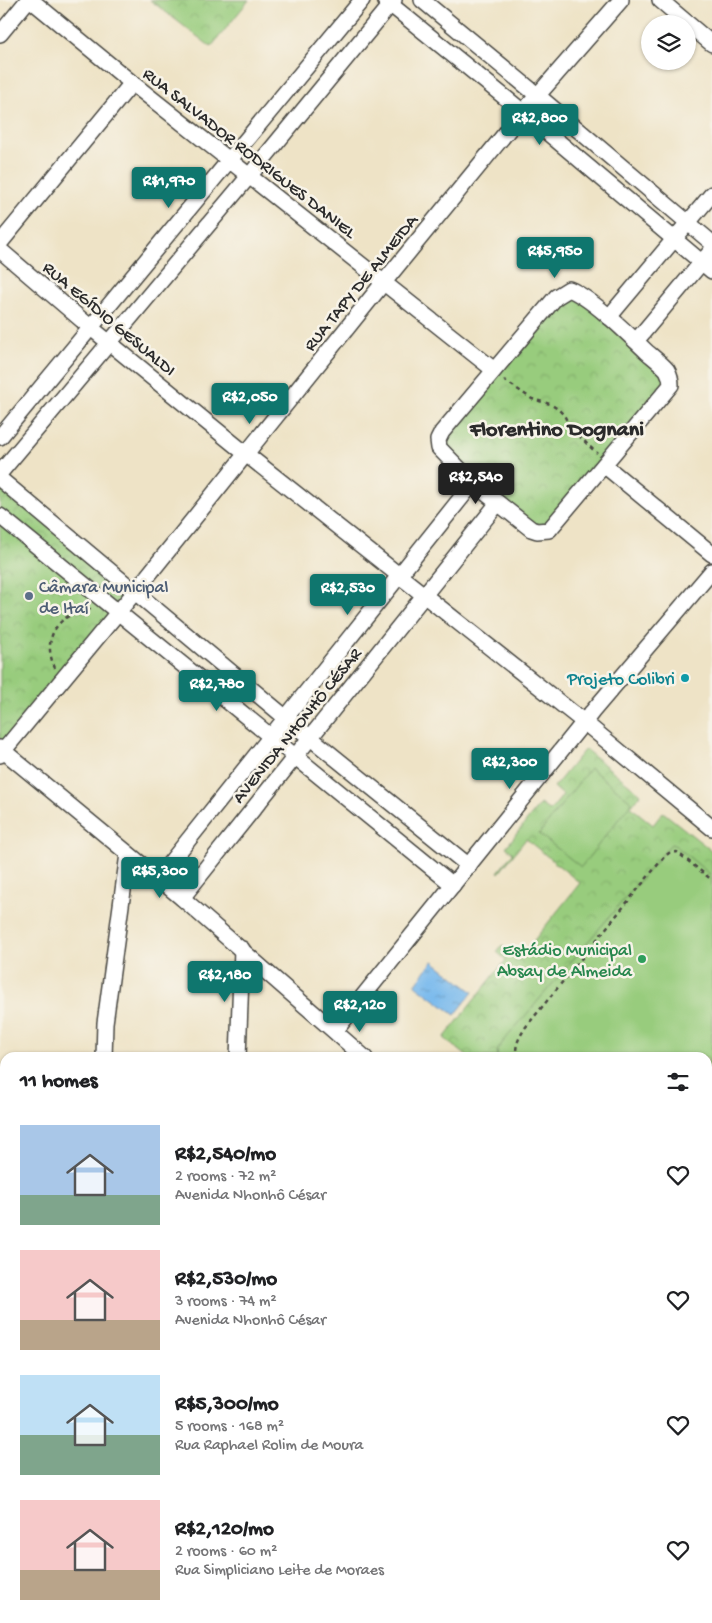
<!DOCTYPE html>
<meta charset="utf-8">
<style>
body{margin:0;font-family:"Gochi Hand",sans-serif;background:#f6f6f6;color:#202124;height:100vh;display:flex;flex-direction:column;font-size:19px;white-space:nowrap}
*{box-sizing:border-box;margin:0}
p{font-size:16px;color:#757577}
.icon{flex:none;width:28px;height:28px;fill:none;stroke:currentColor;stroke-width:2;stroke-linecap:round;stroke-linejoin:round}
.map{position:relative;flex:1;overflow:hidden}
.panel{position:absolute;left:0px;top:1052px;width:712px;height:571px;display:flex;flex-direction:column;background:#fff;border-radius:15px 15px 0 0;box-shadow:0 1px 4px #0004}
.panel>*{flex:none}
.buttons{position:absolute;left:641px;top:15px;display:grid;gap:10px}
.buttons a{display:grid;place-items:center;width:55px;height:55px;border-radius:50%;background:#fff;box-shadow:0 1px 4px #0004;font-size:25px}
.price{position:absolute;translate:-50% -42px;padding:0 11px;border-radius:5px;background:#0f766e;color:#fff;font-size:16px;line-height:32px;filter:drop-shadow(0 1px 2px #0008)}
.price::after{content:'';position:absolute;left:50%;top:30px;width:15px;height:11px;margin-left:-8px;background:inherit;clip-path:polygon(0 0,100% 0,50% 100%)}
.price.current{background:#222;color:#fff}
ul{padding:0;list-style:none}
li{display:flex;align-items:center;gap:15px;height:125px;padding:0 20px}
li span{display:grid;place-items:center;flex:none;width:140px;height:100px;border-radius:0px;color:#555}
li>.icon{margin-inline-start:auto}
span .icon{width:60px;height:60px;fill:#fffc;stroke-width:1}
li b{font-size:21px}
h2{display:flex;justify-content:space-between;align-items:center;height:60px;padding:0 20px;font-size:21px}
.map>svg:first-child{display:block}
</style>
<div class="map">
<svg width="712" height="1623" viewBox="0 0 712 1623">
<defs>
<pattern id="park-crowns" width="20" height="18" patternUnits="userSpaceOnUse" patternTransform="scale(1.25)"><rect width="20" height="18" fill="#98cc7d"/><path d="M2 6a3 3 0 1 1 6 0M12 15a3 3 0 1 1 6 0" fill="none" stroke="#83af6c"/></pattern>
<pattern id="water-ripples" width="26" height="14" patternUnits="userSpaceOnUse" patternTransform="scale(1.25)"><rect width="26" height="14" fill="#78b9ed"/><path d="M2 4q2-2 4 0t4 0M15 11q2-2 4 0t4 0" fill="none" stroke="#6397c0"/></pattern>
</defs>
<rect width="100%" height="100%" fill="#f7f3e8"/>
<filter id="ink" filterUnits="userSpaceOnUse"><feTurbulence type="fractalNoise" baseFrequency=".02" numOctaves="2"/><feDisplacementMap in="SourceGraphic" scale="10" xChannelSelector="R" yChannelSelector="G"/><feConvolveMatrix kernelMatrix="1 2 1 2 8 2 1 2 1" color-interpolation-filters="sRGB"/></filter>
<filter id="wash" filterUnits="userSpaceOnUse"><feTurbulence type="fractalNoise" baseFrequency=".0096" numOctaves="4" result="noise"/><feDisplacementMap in="SourceGraphic" scale="20" xChannelSelector="R" yChannelSelector="G"/><feGaussianBlur stdDeviation="1.12" result="paint"/><feColorMatrix in="noise" values="0 0 0 0 0 0 0 0 0 0 0 0 0 0 0 0 0 1.4 0 .05"/><feComposite in="paint" operator="in"/></filter>
<g filter="url(#wash)">
<rect width="100%" height="100%" fill="#eee3c6"/>
<g fill="url(#park-crowns)" stroke="#627c54">
<path d="M150,0h99l-38,47z"/>
<path d="M569,289l102,89 -126,154 -93,-69 -10,-31z"/>
<path d="M0,482l131,111 -131,152z"/>
<path d="M585,749l56,45 -10,13 22,18 10,-13 49,39v287l-4,5v-85l-240,-1 -24,-19 62,-78 -9,-8 5,-7 17,14 61,-76 -54,-44 -27,34 -1,-1 15,-19 -7,-6 34,-43 10,7 13,-16 -9,-8z"/>
</g>
<g fill="#98cc7d" stroke="#627c54">
<path d="M590,768l42,34 -51,65 -42,-33z"/>
<path d="M671,844l5,2 36,30v220l-4,6v-44l-211,-1 1,-8 5,-7z"/>
</g>
<path fill="url(#water-ripples)" stroke="#52728c" d="M433,961l40,31 -18,23 -40,-30z"/>
</g>
<g filter="url(#ink)">
<g fill="none" stroke-linecap="round" stroke-linejoin="round">
<g stroke="#484742" stroke-width="18">
<g id="street">
<path d="M31,0l101,83 362,287"/>
<path d="M385,0l138,112 189,159"/>
<path d="M422,0l115,95 175,148"/>
<path d="M660,0l52,44"/>
<path d="M0,34l28,-34"/>
<path d="M0,243l132,-160"/>
<path d="M0,250l90,77 156,127 338,268 128,106"/>
<path d="M609,317l103,-123"/>
<path d="M636,341l76,-91"/>
<path d="M0,437l362,-437"/>
<path d="M604,465l108,89"/>
<path d="M0,473l250,-298 144,-175"/>
<path d="M0,479l286,239 183,148"/>
<path d="M473,483l25,20"/>
<path d="M0,516l453,369"/>
<path d="M0,748l182,150 183,160"/>
<path d="M0,755l134,-162 250,-311 139,-170 98,-112"/>
<path d="M158,878l315,-395 -34,-35 -1,-8 4,-8 114,-135 13,-8c24,10 58,44 78,63 7,6 15,12 20,18 3,5 4,9 4,15l-122,145 -12,1 -6,-2 -33,-26 -316,395"/>
<path d="M335,1031l257,-319 120,-141"/>
<path d="M104,1058l1,-35 23,-169"/>
<path d="M238,1058l4,-109"/>
<path d="M708,1197l4,-5"/>
<path d="M708,1229l4,-6"/>
<path d="M0,1319l5,1"/>
<path d="M166,1619l2,4"/>
<path d="M314,1619l2,4"/>
<path d="M457,1619l2,4"/>
<path d="M694,1619l4,4"/>
<path d="M72,1623l9,-4"/>
</g>
</g>
<g stroke="#484742" stroke-width="24">
<g id="secondary">
<path d="M0,1455l5,1"/>
<path d="M708,1456h4"/>
<path d="M0,1479h5"/>
</g>
</g>
<g stroke="#484742" stroke-width="2.5" stroke-dasharray="4 4" stroke-linecap="butt">
<path d="M504,380l28,19 18,5 8,5 6,6 5,10 20,21 8,7"/>
<path d="M55,668c-15,-31 5,-56 36,-59"/>
<path d="M517,1058c-3,-12 2,-20 8,-30l139,-171 5,-4 8,-1 35,28"/>
<path d="M708,1094l4,-6"/>
</g>
<use href="#street" stroke="#fff" stroke-width="15"/>
<use href="#secondary" stroke="#fce5c4" stroke-width="21"/>
</g>
</g>
<circle fill="#5c6f8a" stroke="#f7f3e8" stroke-width="2" cx="29" cy="596" r="5"/>
<circle fill="#0f9aa8" stroke="#f7f3e8" stroke-width="2" cx="685" cy="678" r="5"/>
<circle fill="#2e9e5b" stroke="#f7f3e8" stroke-width="2" cx="642" cy="959" r="5"/>
<g text-anchor="middle" stroke-width="5" stroke-linejoin="round" paint-order="stroke">
<g font-size="18" fill="#2b2b2b" stroke="#f7f3e8">
<text transform="translate(250 152) rotate(38)" y="6">RUA SALVADOR RODRIGUES DANIEL</text>
<text transform="translate(360 282) rotate(-51)" y="6">RUA TAPY DE ALMEIDA</text>
<text transform="translate(110 318) rotate(40)" y="6">RUA EGÍDIO GESUALDI</text>
<text transform="translate(296 725) rotate(-51)" y="6">AVENIDA NHONHÔ CÉSAR</text>
</g>
<g font-size="18" fill="#4e5e75" stroke="#f7f3e8" text-anchor="start">
<text x="39" y="592">Câmara Municipal<tspan x="39" dy="21">de Itaí</tspan></text>
</g>
<g font-size="18" fill="#0d838f" stroke="#f7f3e8" text-anchor="end">
<text x="675" y="684">Projeto Colibri</text>
</g>
<g font-size="18" fill="#27864d" stroke="#f7f3e8" text-anchor="end">
<text x="632" y="955">Estádio Municipal<tspan x="632" dy="21">Absay de Almeida</tspan></text>
</g>
<g font-size="22" font-weight="bold" fill="#2b2b2b" stroke="#f7f3e8">
<text x="557" y="435">Florentino Dognani</text>
</g>
</g>
</svg>
<div class="buttons">
<a><svg class="icon" aria-label="layers" viewBox="0 0 24 24"><path d="M12 4l9 5-9 5-9-5zM3 14l9 5 9-5"/></svg></a>
</div>
<b class="price" style="left:540px;top:146px">R$2,800</b>
<b class="price" style="left:169px;top:209px">R$1,970</b>
<b class="price" style="left:555px;top:279px">R$5,950</b>
<b class="price" style="left:250px;top:425px">R$2,050</b>
<b class="price current" style="left:476px;top:505px">R$2,540</b>
<b class="price" style="left:348px;top:616px">R$2,530</b>
<b class="price" style="left:217px;top:712px">R$2,780</b>
<b class="price" style="left:510px;top:790px">R$2,300</b>
<b class="price" style="left:160px;top:899px">R$5,300</b>
<b class="price" style="left:225px;top:1003px">R$2,180</b>
<b class="price" style="left:360px;top:1033px">R$2,120</b>
<section class="panel">
<h2>11 homes<svg class="icon" aria-label="filters" viewBox="0 0 24 24"><path d="M4 7h16M4 17h16"/><circle cx="9" cy="7" r="2"/><circle cx="15" cy="17" r="2"/></svg></h2>
<ul>
<li><span style="background:linear-gradient(#a9c7e8 70%,#7fa58c 0)"><svg class="icon" aria-label="home" viewBox="0 0 24 24"><path d="M3 11l9-7 9 7M6 9v11h12V9"/></svg></span><div><b>R$2,540/mo</b><p>2 rooms · 72 m²</p><p>Avenida Nhonhô César</p></div><svg class="icon" aria-label="heart" viewBox="0 0 24 24"><path d="M12 20l-8-8c-3-5 5-10 8-4 3-6 11-1 8 4z"/></svg></li>
<li><span style="background:linear-gradient(#f6c9c9 70%,#b9a48a 0)"><svg class="icon" aria-label="home" viewBox="0 0 24 24"><path d="M3 11l9-7 9 7M6 9v11h12V9"/></svg></span><div><b>R$2,530/mo</b><p>3 rooms · 74 m²</p><p>Avenida Nhonhô César</p></div><svg class="icon" aria-label="heart" viewBox="0 0 24 24"><path d="M12 20l-8-8c-3-5 5-10 8-4 3-6 11-1 8 4z"/></svg></li>
<li><span style="background:linear-gradient(#bfe0f5 60%,#7fa58c 0)"><svg class="icon" aria-label="home" viewBox="0 0 24 24"><path d="M3 11l9-7 9 7M6 9v11h12V9"/></svg></span><div><b>R$5,300/mo</b><p>5 rooms · 168 m²</p><p>Rua Raphael Rolim de Moura</p></div><svg class="icon" aria-label="heart" viewBox="0 0 24 24"><path d="M12 20l-8-8c-3-5 5-10 8-4 3-6 11-1 8 4z"/></svg></li>
<li><span style="background:linear-gradient(#f6c9c9 70%,#b9a48a 0)"><svg class="icon" aria-label="home" viewBox="0 0 24 24"><path d="M3 11l9-7 9 7M6 9v11h12V9"/></svg></span><div><b>R$2,120/mo</b><p>2 rooms · 60 m²</p><p>Rua Simpliciano Leite de Moraes</p></div><svg class="icon" aria-label="heart" viewBox="0 0 24 24"><path d="M12 20l-8-8c-3-5 5-10 8-4 3-6 11-1 8 4z"/></svg></li>
</ul>
</section>
</div>
